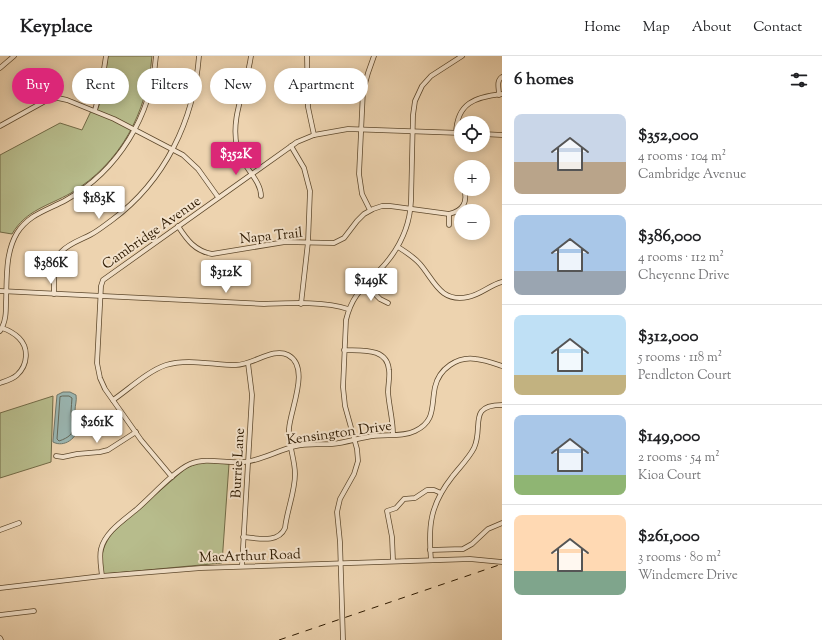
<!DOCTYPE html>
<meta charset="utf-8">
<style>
body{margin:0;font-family:"Sorts Mill Goudy",serif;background:#f2f2f2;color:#202124;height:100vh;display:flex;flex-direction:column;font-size:15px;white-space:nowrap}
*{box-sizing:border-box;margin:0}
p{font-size:13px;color:#757577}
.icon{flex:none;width:22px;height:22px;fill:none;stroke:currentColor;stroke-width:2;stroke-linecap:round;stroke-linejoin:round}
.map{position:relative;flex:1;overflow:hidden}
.details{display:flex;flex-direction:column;background:#fff;width:320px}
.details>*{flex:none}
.top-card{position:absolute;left:12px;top:12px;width:380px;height:36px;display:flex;gap:8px}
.controls{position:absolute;left:454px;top:60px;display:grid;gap:8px}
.controls a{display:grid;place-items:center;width:36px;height:36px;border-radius:50%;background:#fff;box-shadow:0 2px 10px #0003;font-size:20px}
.price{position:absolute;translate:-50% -34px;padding:0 9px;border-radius:4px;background:#fff;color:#222;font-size:13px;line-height:26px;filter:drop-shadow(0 1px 2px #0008)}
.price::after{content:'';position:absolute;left:50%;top:24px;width:12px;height:9px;margin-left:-6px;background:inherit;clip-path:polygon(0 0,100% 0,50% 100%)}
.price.active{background:#db2777;color:#fff}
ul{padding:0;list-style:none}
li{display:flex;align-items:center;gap:12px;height:100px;padding:0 12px}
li+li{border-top:1px solid #e0e0e0}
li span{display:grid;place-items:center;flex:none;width:112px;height:80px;border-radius:8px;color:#555}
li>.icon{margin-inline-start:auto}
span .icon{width:48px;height:48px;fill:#fffc;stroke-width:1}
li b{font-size:17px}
h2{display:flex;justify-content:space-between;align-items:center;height:48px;padding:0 12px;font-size:17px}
.chip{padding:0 14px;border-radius:18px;background:#fff;box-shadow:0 2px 10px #0003;font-size:14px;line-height:36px}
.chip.active{background:#db2777;color:#fff}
header{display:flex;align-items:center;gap:24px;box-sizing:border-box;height:56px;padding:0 20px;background:#fff;border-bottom:1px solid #e0e0e0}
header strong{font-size:19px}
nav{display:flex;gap:22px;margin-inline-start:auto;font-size:14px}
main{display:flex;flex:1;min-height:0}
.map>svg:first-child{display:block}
</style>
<header>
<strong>Keyplace</strong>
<nav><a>Home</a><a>Map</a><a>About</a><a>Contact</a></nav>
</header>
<main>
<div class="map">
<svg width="502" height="584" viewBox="0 0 502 584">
<rect width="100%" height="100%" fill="#edd3af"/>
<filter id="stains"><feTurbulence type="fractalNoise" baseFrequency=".005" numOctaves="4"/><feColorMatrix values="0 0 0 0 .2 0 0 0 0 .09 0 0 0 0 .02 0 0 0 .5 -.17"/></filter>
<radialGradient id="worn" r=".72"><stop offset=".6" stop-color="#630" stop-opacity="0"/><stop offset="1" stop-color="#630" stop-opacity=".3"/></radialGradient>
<g fill="#b7bc8c" stroke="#726a46">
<path d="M108,0h44c-5,56 -31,107 -81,137 -23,13 -45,17 -59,41l-12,-2v-77l60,-32 22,7 9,-19 5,2c8,-18 9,-38 12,-57z"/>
<path d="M53,340l-2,66 -51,16v-65z"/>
<path d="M209,406l20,2 -7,99 -118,11c-6,-16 0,-31 10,-43l72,-63 12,-5z"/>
</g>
<path fill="#9ab6b2" stroke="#6e776b" d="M63,336h7l6,3c1,6 -1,10 -1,16 0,5 3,10 3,15 0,12 -14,22 -25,16v-2l4,-45z"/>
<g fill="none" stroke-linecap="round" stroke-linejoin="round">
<path stroke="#646859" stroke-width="1" d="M63,340h6l3,2c0,4 -1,9 -1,13 0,14 9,23 -12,30l-2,-2 3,-42z"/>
<g stroke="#5d482c" stroke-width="5.5">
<g id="minor">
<path d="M251,0c-4,31 -21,60 -14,91 4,19 24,32 24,49"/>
<path d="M307,0l1,51 6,28"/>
<path d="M0,12l14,-12"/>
<path d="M499,39c0,-7 -3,-14 3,-18"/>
<path d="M95,54l6,-22 5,-32"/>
<path d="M0,70l47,-26 11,-2 9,2 47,19 69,36 15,14 20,28"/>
<path d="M456,77c1,-30 19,-36 46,-39"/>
<path d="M483,78l19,1"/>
<path d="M291,90l13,22 6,23 -2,51 -7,62"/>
<path d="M370,154l-8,-16 -3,-20 4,-83 5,-18 6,-17"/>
<path d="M449,158v11"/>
<path d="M178,170c9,14 17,25 34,28l73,-12 49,1 10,-5 13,-17 7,-7 9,-5 9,-3h8l59,8c14,-3 19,-12 15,-25"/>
<path d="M398,191c8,5 16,10 22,17 14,16 20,39 48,33 12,-2 22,-12 34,-15"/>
<path d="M365,228l15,15 8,4"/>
<path d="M0,235l264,13c25,-1 62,-3 84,5"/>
<path d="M54,238c0,-14 -1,-31 7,-42 7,-8 19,-12 29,-17 8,-4 15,-10 22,-15 53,-39 82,-100 87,-164"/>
<path d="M0,275c6,-9 6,-19 6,-29 1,-23 -1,-49 11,-69 12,-19 31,-23 49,-33 53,-30 85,-84 90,-144"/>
<path d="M344,294c17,1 43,-3 45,20 1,7 -1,15 -1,22 1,14 5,28 5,42"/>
<path d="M0,327c6,-2 13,-4 17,-8 11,-10 12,-27 2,-37 -5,-5 -11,-8 -17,-10"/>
<path d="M113,344c16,-11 35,-29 53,-35 22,-7 47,0 70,0 17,0 37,-18 52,-10 23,12 2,55 1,74 -1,15 6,30 6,45 0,18 -8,36 -10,54 -7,16 -28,10 -42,9"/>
<path d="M56,400l7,1 14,-3 23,-2 8,-2 28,-18"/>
<path d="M172,421l-31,-37 -36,-51 -5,-11 -3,-15 4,-77 2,-6 194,-138 17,-7 34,-6 113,4"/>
<path d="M0,474l19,-7"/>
<path d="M430,494l33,-1 9,-5 16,-15 14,-6"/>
<path d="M431,504c-3,-34 -1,-55 21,-83 7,-9 17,-19 22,-29 10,-21 -7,-43 28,-43"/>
<path d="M393,505l-1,-24 -5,-26 9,-3 8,-9 11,-1 12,-8h7l7,3"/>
<path d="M242,509l10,-170 -4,-32"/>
<path d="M102,520c-1,-9 -3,-19 -1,-27 4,-17 23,-29 36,-40 14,-12 37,-38 53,-45 17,-7 36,0 54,-2 19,-2 34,-12 52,-16 12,-3 24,-1 36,-2 12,-1 24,-5 35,-7 16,-4 34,1 48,-6 21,-10 16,-25 20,-44 4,-18 22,-31 41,-28 9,1 17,4 26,7"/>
<path d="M0,532l102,-12 99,-8 269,-9 32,3"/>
<path d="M0,559l34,-4"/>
<path d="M0,582l1,2"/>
<path d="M343,584l-3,-98 -3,-30 3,-13 14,-25 4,-13 -1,-12 -12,-43 -2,-19 3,-67c7,-29 22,-36 40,-57 15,-18 24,-39 25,-62l2,-86 2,-14 7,-15 9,-10 31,-20"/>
</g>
</g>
<use href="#minor" stroke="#f3e2cb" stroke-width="4"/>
<path stroke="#2d1900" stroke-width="1" stroke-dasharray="7 7" stroke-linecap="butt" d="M279,584l223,-76"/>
</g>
<g text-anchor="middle" stroke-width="4" stroke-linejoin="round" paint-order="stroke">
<g font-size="14" fill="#2d1900" stroke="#f3e2cb">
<text transform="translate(151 176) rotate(-35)" y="5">Cambridge Avenue</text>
<text transform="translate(271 179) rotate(-6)" y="5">Napa Trail</text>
<text transform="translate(339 376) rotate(-8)" y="5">Kensington Drive</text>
<text transform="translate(237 407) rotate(-87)" y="5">Burrie Lane</text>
<text transform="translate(250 499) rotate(-2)" y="5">MacArthur Road</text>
</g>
</g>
<rect width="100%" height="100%" filter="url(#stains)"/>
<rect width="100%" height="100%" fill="url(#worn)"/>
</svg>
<div class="controls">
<a><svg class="icon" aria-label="locate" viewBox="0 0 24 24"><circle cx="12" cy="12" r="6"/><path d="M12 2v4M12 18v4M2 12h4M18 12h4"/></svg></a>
<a>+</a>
<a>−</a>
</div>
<b class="price active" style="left:236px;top:120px">$352K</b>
<b class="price" style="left:99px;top:164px">$183K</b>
<b class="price" style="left:51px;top:229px">$386K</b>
<b class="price" style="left:226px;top:238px">$312K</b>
<b class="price" style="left:371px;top:246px">$149K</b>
<b class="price" style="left:97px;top:388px">$261K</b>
<div class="top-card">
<a class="chip active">Buy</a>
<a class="chip">Rent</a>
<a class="chip">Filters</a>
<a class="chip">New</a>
<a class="chip">Apartment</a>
</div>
</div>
<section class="details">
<h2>6 homes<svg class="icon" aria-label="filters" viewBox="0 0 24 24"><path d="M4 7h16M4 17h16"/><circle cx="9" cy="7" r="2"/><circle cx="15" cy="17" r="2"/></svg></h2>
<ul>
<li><span style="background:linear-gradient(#c9d6e8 60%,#b9a48a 0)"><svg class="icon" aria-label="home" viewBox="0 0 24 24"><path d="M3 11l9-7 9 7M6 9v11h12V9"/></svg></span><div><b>$352,000</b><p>4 rooms · 104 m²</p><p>Cambridge Avenue</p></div></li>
<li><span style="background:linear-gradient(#a9c7e8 70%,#9aa5b1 0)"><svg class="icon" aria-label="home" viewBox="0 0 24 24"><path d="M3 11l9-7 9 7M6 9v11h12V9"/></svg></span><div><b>$386,000</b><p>4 rooms · 112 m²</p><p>Cheyenne Drive</p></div></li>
<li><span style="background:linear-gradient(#bfe0f5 75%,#c2b280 0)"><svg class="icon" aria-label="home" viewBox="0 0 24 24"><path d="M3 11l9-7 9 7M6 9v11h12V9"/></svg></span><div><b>$312,000</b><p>5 rooms · 118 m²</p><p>Pendleton Court</p></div></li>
<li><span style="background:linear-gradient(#a9c7e8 75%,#8fb573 0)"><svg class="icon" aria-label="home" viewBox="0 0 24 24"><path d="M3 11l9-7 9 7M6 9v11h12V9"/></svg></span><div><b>$149,000</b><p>2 rooms · 54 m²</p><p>Kioa Court</p></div></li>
<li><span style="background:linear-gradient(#ffd9b3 70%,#7fa58c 0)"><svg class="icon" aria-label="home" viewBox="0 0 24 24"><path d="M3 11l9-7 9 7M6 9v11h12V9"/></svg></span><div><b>$261,000</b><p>3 rooms · 80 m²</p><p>Windemere Drive</p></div></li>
</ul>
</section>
</main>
